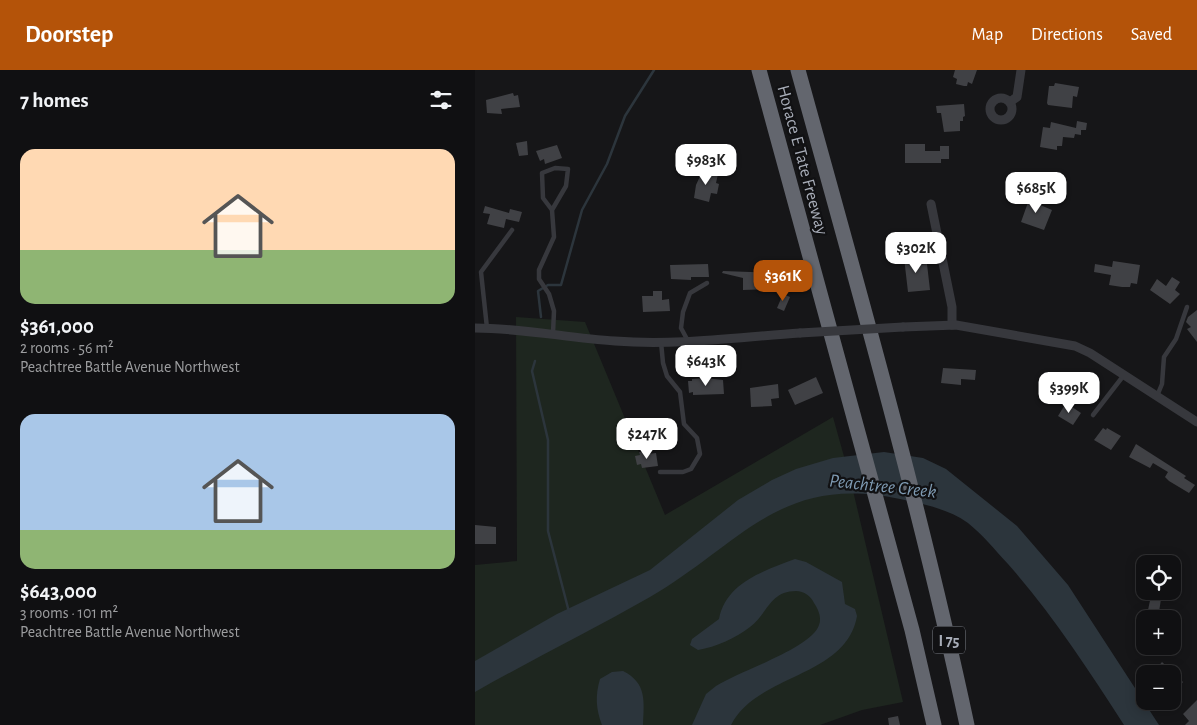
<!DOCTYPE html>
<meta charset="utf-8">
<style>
body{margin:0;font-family:"Alegreya Sans",sans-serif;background:#19191b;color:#f1f3f6;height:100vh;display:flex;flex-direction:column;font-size:19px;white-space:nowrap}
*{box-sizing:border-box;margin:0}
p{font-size:16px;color:#9c9d9f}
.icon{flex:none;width:28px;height:28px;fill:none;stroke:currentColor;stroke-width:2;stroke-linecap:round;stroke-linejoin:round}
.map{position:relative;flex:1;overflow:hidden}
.details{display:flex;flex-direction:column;background:#101012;width:475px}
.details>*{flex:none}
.controls{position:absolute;left:661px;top:485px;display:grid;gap:10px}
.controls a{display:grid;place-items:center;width:45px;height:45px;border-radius:10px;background:#101012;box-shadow:0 2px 12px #0003,0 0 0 1px #303032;font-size:25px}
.price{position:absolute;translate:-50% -42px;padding:0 11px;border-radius:10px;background:#fff;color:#222;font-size:16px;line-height:32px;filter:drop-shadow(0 1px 2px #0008)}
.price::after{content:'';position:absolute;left:50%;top:30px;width:15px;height:11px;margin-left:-8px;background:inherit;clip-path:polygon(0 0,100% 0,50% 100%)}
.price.current{background:#b45309;color:#fff}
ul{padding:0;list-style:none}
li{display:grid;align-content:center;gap:10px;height:265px;padding:0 20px}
li span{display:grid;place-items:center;height:155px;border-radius:15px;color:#555}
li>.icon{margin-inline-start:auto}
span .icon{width:90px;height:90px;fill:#fffc;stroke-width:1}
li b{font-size:21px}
h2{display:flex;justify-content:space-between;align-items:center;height:60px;padding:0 20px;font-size:21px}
header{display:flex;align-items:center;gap:30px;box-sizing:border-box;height:70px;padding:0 25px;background:#b45309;color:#fff}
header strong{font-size:24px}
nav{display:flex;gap:28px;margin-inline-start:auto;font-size:18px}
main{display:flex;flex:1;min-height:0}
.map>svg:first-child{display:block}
</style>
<header>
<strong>Doorstep</strong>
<nav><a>Map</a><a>Directions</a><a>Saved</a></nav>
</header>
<main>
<section class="details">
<h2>7 homes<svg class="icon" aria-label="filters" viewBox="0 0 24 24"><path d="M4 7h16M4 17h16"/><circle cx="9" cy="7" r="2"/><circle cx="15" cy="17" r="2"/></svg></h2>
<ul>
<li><span style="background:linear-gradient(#ffd9b3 65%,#8fb573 0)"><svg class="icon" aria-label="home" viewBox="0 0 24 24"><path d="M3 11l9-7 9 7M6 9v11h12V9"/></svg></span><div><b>$361,000</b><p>2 rooms · 56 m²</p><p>Peachtree Battle Avenue Northwest</p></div></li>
<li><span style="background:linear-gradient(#a9c7e8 75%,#8fb573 0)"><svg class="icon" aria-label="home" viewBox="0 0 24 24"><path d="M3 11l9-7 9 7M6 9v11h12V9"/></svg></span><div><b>$643,000</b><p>3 rooms · 101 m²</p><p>Peachtree Battle Avenue Northwest</p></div></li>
</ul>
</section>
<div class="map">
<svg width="722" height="655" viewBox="0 0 722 655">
<rect width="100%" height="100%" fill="#161618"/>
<path fill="#1e261f" d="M41,247l69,5 80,193 168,-98 17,61 53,224 -41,8 -42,15h-345v-160l42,-4z"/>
<g fill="#2c353c">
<path d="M409,382l39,6 23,11 71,57 51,59 91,140h-35c-36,-56 -72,-111 -116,-161 -13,-14 -25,-29 -40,-41 -19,-14 -45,-19 -68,-24 -120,-26 -159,45 -250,98 -58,33 -117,62 -175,95v-31l82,-47 93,-44 88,-70 34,-20 24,-11 37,-11z"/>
<path d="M320,489l11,3 36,20 3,22 10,5 2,7c-11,62 -99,57 -126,109h-39l14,-31 10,-8c21,-14 96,-38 103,-61 3,-8 -1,-16 -5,-22 -3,-7 -10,-12 -18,-12 -26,0 -28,22 -46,36 -14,11 -34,20 -52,23l-8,-5 2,-6 27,-20c7,-36 44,-48 76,-60z"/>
<path d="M148,601c24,12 21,30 20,54h-41c-6,-16 -7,-29 -2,-46l12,-7z"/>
</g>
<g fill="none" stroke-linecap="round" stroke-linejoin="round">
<g stroke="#2c353c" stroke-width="2.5">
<path d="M66,247l-3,-26 10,-6h13l21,-75 25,-46 18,-48 29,-46"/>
<path d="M60,291l-3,10 16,69v91l21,81"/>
</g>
</g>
<g fill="#404145">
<path d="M480,0h22l-5,14 -4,-2 -1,4h-3l-8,-2 1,-5 -4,-2z"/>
<path d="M580,13l24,4 -2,10 -4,-1 -1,12 -24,-3 -1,-2 2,-17h5z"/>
<path d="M38,23l1,3 4,-1 2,12 -19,2 1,5 -15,-1 -1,-13z"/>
<path d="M489,34l1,12 -2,1v4h-3v10l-16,1 -3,-19h-4l-1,-7z"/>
<path d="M602,51l10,2 -1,7h-5v5l-6,-1 -1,4 -11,-1 -1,9h-5v4l-17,-3 3,-20 7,1 1,-6 25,6z"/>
<path d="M52,71l1,14 -9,1 -3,-13z"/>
<path d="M430,74h20v7h15v-5h9v13h-8v4h-36z"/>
<path d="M82,75l5,13 -17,6 -1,-5 -4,2 -4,-10z"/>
<path d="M232,101l11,3 -2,9 3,1 -2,10 -6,-1 -2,9 -15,-4 2,-13 6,-13 4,1z"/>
<path d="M543,111l13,5 -3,11 -13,-5z"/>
<path d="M556,124l10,4 -3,6 14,6 -8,20 -23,-8z"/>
<path d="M10,136l24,7 1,-4 12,3 -3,10 -13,-3 -2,9 -17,-4 3,-10 -7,-1z"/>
<path d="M437,178l2,17 13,-1 3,26 -22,2 -5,-43z"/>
<path d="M638,191l27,4 -3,19 -6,-1 -1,4h-8l-13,-2 2,-10 -17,-3 1,-8 17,3z"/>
<path d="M233,194l1,13h-18v3l-20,-1 -1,-14z"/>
<path d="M248,201l52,2 1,16 -33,1v-12l-21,-5z"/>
<path d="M697,207l8,5 -5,8 5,4 -10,10 -20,-14 7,-11 9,7z"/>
<path d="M178,221h9v9l7,-1 1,12 -27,1 -1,-16h11z"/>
<path d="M308,224l7,3 -6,14 -7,-3z"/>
<path d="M722,240v32l-10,-13 4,-2 -5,-5 2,-5z"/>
<path d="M468,298l33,2 -1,10 -14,-1v6l-20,-2z"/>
<path d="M341,307l7,16 -28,12 -7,-15z"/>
<path d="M230,308l18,2 1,14 -31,1v-3l-4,1 -1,-12h4v-2z"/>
<path d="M303,314l1,14 -8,1 1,7 -21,1 -1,-19z"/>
<path d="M591,333l15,10 -8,12 -15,-9z"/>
<path d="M628,358l3,2 1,-2 14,8 -10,14 -17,-10z"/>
<path d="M661,374l50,32 -2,2 11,7 -6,8 -20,-12 -4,-4 3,-5 -15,-9 -3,5 -21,-11z"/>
<path d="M171,381l1,3 9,-1 2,13 -16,2 -1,-4 -4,1 -2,-9 5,-1 -1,-3z"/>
<path d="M0,455l21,2v17h-21z"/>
<path d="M677,521h19l-2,10 -8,-2 -2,13 -11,-2z"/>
<path d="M687,592l21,20 -7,9 -3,-3v-14h-21z"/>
<path d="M722,630v25h-12l4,-4 -6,-7z"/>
<path d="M423,646l2,9h-11l-1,-7z"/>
</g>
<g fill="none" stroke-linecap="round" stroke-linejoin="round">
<g stroke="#37383d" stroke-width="4.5">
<path d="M77,140l-9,-12 -1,-25 13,-5 13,1 -2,17 -14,24 2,27 -15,33v9l10,15 5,17 -1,22"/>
<path d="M12,258l-6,-56 31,-42"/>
<path d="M213,271l-7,-13 2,-16 7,-19 17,-10"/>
<path d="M682,326l5,-12 2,-27 12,-18 11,-32"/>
<path d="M618,345l31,-40"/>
<path d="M185,402h23l8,-3 9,-15 -3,-16 -13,-14 -4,-32 -13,-16 -4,-13 -2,-21"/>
</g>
<g stroke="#37383d" stroke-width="9">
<circle cx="526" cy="39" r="11"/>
<path d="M535,32l7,-5 4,-27"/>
<path d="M456,134l21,103v18"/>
<path d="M428,257l53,-2 119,21 15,7 107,69"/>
<path d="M0,258c47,0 93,10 140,13 61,5 124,-4 185,-8"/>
</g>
<g stroke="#63666e" stroke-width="15">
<path d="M284,0l153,560 22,95"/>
<path d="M323,0c60,217 122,435 169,655"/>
</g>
<path stroke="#37383d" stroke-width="9" d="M325,263l103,-6"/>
</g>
<g text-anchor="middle" stroke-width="4.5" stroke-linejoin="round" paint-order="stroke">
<rect fill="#111113" stroke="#7b7e86" stroke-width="1" x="458" y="556.5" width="32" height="27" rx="4"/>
<g font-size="16" font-weight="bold" fill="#a8adb8">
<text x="474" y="576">I 75</text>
</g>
<g font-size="18" fill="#a8adb8" stroke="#111113">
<text transform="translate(328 90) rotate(75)" y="6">Horace E Tate Freeway</text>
</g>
<g font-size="19" font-style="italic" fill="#7f9bb3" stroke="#111113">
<text transform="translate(408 415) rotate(6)" y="7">Peachtree Creek</text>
</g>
</g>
</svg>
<div class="controls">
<a><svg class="icon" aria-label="locate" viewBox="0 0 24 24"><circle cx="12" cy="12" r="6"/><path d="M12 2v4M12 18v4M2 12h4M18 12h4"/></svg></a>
<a>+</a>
<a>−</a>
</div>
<b class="price" style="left:231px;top:116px">$983K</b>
<b class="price" style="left:561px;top:144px">$685K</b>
<b class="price" style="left:441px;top:204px">$302K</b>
<b class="price current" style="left:308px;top:232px">$361K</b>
<b class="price" style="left:231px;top:317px">$643K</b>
<b class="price" style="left:594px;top:344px">$399K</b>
<b class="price" style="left:172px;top:390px">$247K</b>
</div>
</main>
